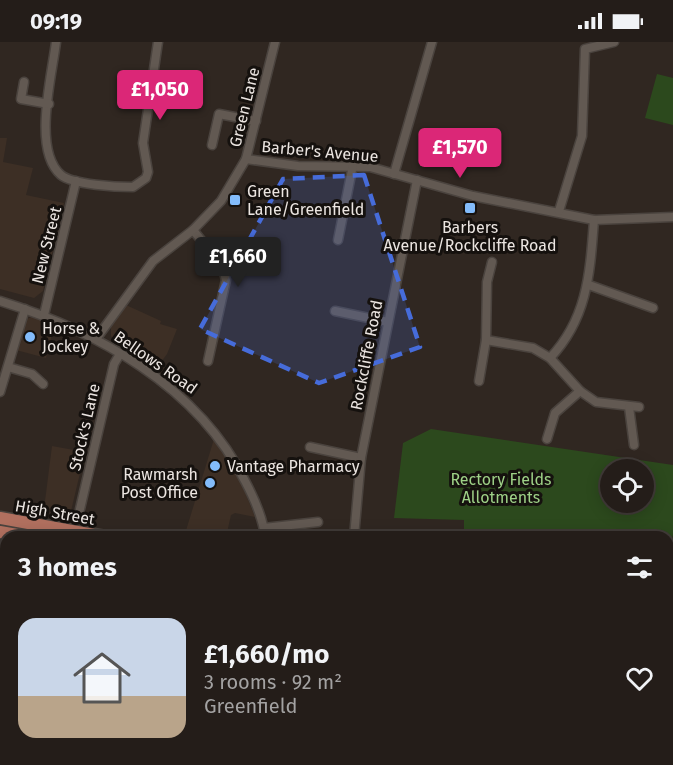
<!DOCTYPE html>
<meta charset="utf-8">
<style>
body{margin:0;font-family:"Fira Sans",sans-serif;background:#302a26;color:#f1f3f6;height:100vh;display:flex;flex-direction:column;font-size:22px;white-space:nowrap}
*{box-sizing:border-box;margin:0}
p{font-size:20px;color:#a3a2a2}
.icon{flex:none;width:33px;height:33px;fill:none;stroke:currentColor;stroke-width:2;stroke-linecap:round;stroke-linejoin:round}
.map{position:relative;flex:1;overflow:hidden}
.side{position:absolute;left:0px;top:489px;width:674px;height:234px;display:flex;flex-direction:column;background:#241d19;border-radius:18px 18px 0 0;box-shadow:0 3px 15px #0003,0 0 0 2px #413b38}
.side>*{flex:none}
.fabs{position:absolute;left:600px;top:417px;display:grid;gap:12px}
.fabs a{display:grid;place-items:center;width:54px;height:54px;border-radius:50%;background:#241d19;box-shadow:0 3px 15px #0003,0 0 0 2px #413b38;font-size:30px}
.price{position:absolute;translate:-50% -51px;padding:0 14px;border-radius:6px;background:#db2777;color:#fff;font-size:20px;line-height:39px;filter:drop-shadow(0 2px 3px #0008)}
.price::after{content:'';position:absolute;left:50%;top:36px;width:18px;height:14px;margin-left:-9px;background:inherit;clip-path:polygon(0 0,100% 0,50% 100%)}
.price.current{background:#222;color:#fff}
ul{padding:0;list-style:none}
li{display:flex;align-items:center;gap:18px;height:150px;padding:0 18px}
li+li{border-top:2px solid #413b38}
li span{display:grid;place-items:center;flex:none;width:168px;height:120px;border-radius:18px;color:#555}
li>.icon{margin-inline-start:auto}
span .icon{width:72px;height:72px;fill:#fffc;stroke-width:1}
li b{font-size:26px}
h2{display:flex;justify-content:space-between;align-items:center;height:72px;padding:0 18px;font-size:26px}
.status{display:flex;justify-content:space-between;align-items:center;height:42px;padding:0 30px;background:#241d19;direction:ltr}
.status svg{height:16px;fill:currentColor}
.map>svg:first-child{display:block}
</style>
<div class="status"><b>09:19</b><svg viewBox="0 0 49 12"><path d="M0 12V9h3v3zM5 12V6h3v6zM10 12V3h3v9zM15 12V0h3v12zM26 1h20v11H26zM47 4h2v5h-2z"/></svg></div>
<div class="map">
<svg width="673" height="723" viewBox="0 0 673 723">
<rect width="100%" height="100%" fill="#302721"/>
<g fill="#3d2f25">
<path d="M0,96h7l-4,24 30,6 -7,27 38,8 -21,88 -9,7 -34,-9z"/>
<path d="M126,263l35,16 -1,3 17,5 -10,25 -12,16 -40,-27 -4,-7v-10z"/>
<path d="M34,274l21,6 -9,36 -30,-8 8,-30z"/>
<path d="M214,397l25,38 16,40 -20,-4 -4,2 -5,22h-42z"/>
<path d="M52,404l33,6 -14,59 -27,-2z"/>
</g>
<g fill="#2c491d" fill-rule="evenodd">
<path d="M657,32l16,4v47l-28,-7z"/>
<path d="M431,387l242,36v68l-4,32 -1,-28h-204v-17l-70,-2 9,-75zM610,428h34v32h-34z"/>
<path d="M165,717h180l-9,3v3h-171z"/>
</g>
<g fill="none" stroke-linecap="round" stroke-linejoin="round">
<g stroke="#4a433e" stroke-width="11">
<g id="street">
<path d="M56,0c-4,34 -24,108 5,133 12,10 57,12 72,12l13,-9 2,-6 -5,-29 15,-101"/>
<path d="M24,40l-3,17 28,5"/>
<path d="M212,103l7,-31 37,7"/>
<path d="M246,117l52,7 72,1 103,29 121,24 79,-3"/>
<path d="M394,132l38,-132"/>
<path d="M559,169l23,-75 3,-87 29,-7"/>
<path d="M193,188l29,36 4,14 -18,81"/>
<path d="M338,198l15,-75"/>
<path d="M589,243l64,23"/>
<path d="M0,259c97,30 198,85 245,180 9,17 18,36 20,56"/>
<path d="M335,269l53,11"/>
<path d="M44,273l32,-134"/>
<path d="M96,297l57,-78 40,-31 28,-29 25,-42 29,-117"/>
<path d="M486,298l47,8 17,10 30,33 16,11 43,5"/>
<path d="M550,316c38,-40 40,-86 44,-138"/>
<path d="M8,325l24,7 11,10"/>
<path d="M479,339l7,-41 1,-58 5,-20"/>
<path d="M0,350l25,-83"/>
<path d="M629,365l5,38"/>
<path d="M547,397l8,-26 25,-22"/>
<path d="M310,405l51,11"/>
<path d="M80,467l34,-145 6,-10"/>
<path d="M264,486l54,-6"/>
<path d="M354,495l7,-79 56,-278"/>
<path d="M590,717l9,6"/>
<path d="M405,723l2,-6"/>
</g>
</g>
<g stroke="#4a433e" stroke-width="15">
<g id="primary">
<path d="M0,476l105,19"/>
<path d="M0,490l29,5"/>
<path d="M668,639h5"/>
</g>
</g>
<use href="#street" stroke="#625952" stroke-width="8"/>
<use href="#primary" stroke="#b1705f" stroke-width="12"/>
</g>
<path fill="#466cda" fill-opacity="0.2" stroke="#466cda" stroke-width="4.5" stroke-dasharray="12 8" stroke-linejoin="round" d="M364,133l56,172 -101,36 -119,-54 83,-150z"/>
<g fill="#83bcfb" stroke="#15110e" stroke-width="2">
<rect x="229" y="152" width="12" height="12" rx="3"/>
<rect x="464" y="160" width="12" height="12" rx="3"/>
<circle cx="30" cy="295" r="6"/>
<circle cx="215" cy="424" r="6"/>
<circle cx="210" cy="441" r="6"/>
</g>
<g text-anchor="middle" stroke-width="6" stroke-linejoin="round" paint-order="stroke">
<g font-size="16" fill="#ebe5e1" stroke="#15110e">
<text transform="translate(244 65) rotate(-76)" y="6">Green Lane</text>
<text transform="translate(320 109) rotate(5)" y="6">Barber's Avenue</text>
<text transform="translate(46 203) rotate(-76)" y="6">New Street</text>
<text transform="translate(366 313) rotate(-79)" y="6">Rockcliffe Road</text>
<text transform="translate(156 320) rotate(35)" y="6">Bellows Road</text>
<text transform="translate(84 385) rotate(-77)" y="6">Stock's Lane</text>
<text transform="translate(55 470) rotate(10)" y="6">High Street</text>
</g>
<g font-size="16" fill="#ebe5e1" stroke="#15110e" text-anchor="start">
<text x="247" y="155">Green<tspan x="247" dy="18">Lane/Greenfield</tspan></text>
<text x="470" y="191" text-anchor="middle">Barbers<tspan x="470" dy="18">Avenue/Rockcliffe Road</tspan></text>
<text x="42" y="292">Horse &amp;<tspan x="42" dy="18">Jockey</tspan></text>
<text x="227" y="430">Vantage Pharmacy</text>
<text x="198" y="438" text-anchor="end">Rawmarsh<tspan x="198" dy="18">Post Office</tspan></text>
</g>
<g font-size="16" fill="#9ed187" stroke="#15110e">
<text x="501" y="443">Rectory Fields<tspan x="501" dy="18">Allotments</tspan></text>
</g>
</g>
</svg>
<div class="fabs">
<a><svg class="icon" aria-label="locate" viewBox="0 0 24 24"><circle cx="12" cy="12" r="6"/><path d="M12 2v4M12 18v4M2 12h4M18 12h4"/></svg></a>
</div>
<b class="price" style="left:160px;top:79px">£1,050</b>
<b class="price" style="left:460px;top:137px">£1,570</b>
<b class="price current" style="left:238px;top:246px">£1,660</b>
<section class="side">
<h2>3 homes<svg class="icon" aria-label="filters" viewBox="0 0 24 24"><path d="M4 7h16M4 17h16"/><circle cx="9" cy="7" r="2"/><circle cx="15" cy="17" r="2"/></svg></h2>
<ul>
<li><span style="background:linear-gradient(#c9d6e8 65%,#b9a48a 0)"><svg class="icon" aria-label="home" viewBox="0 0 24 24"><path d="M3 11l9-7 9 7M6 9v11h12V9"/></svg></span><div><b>£1,660/mo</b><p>3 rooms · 92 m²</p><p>Greenfield</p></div><svg class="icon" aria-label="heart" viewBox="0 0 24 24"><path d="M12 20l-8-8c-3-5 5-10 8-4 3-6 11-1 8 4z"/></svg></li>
</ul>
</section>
</div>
